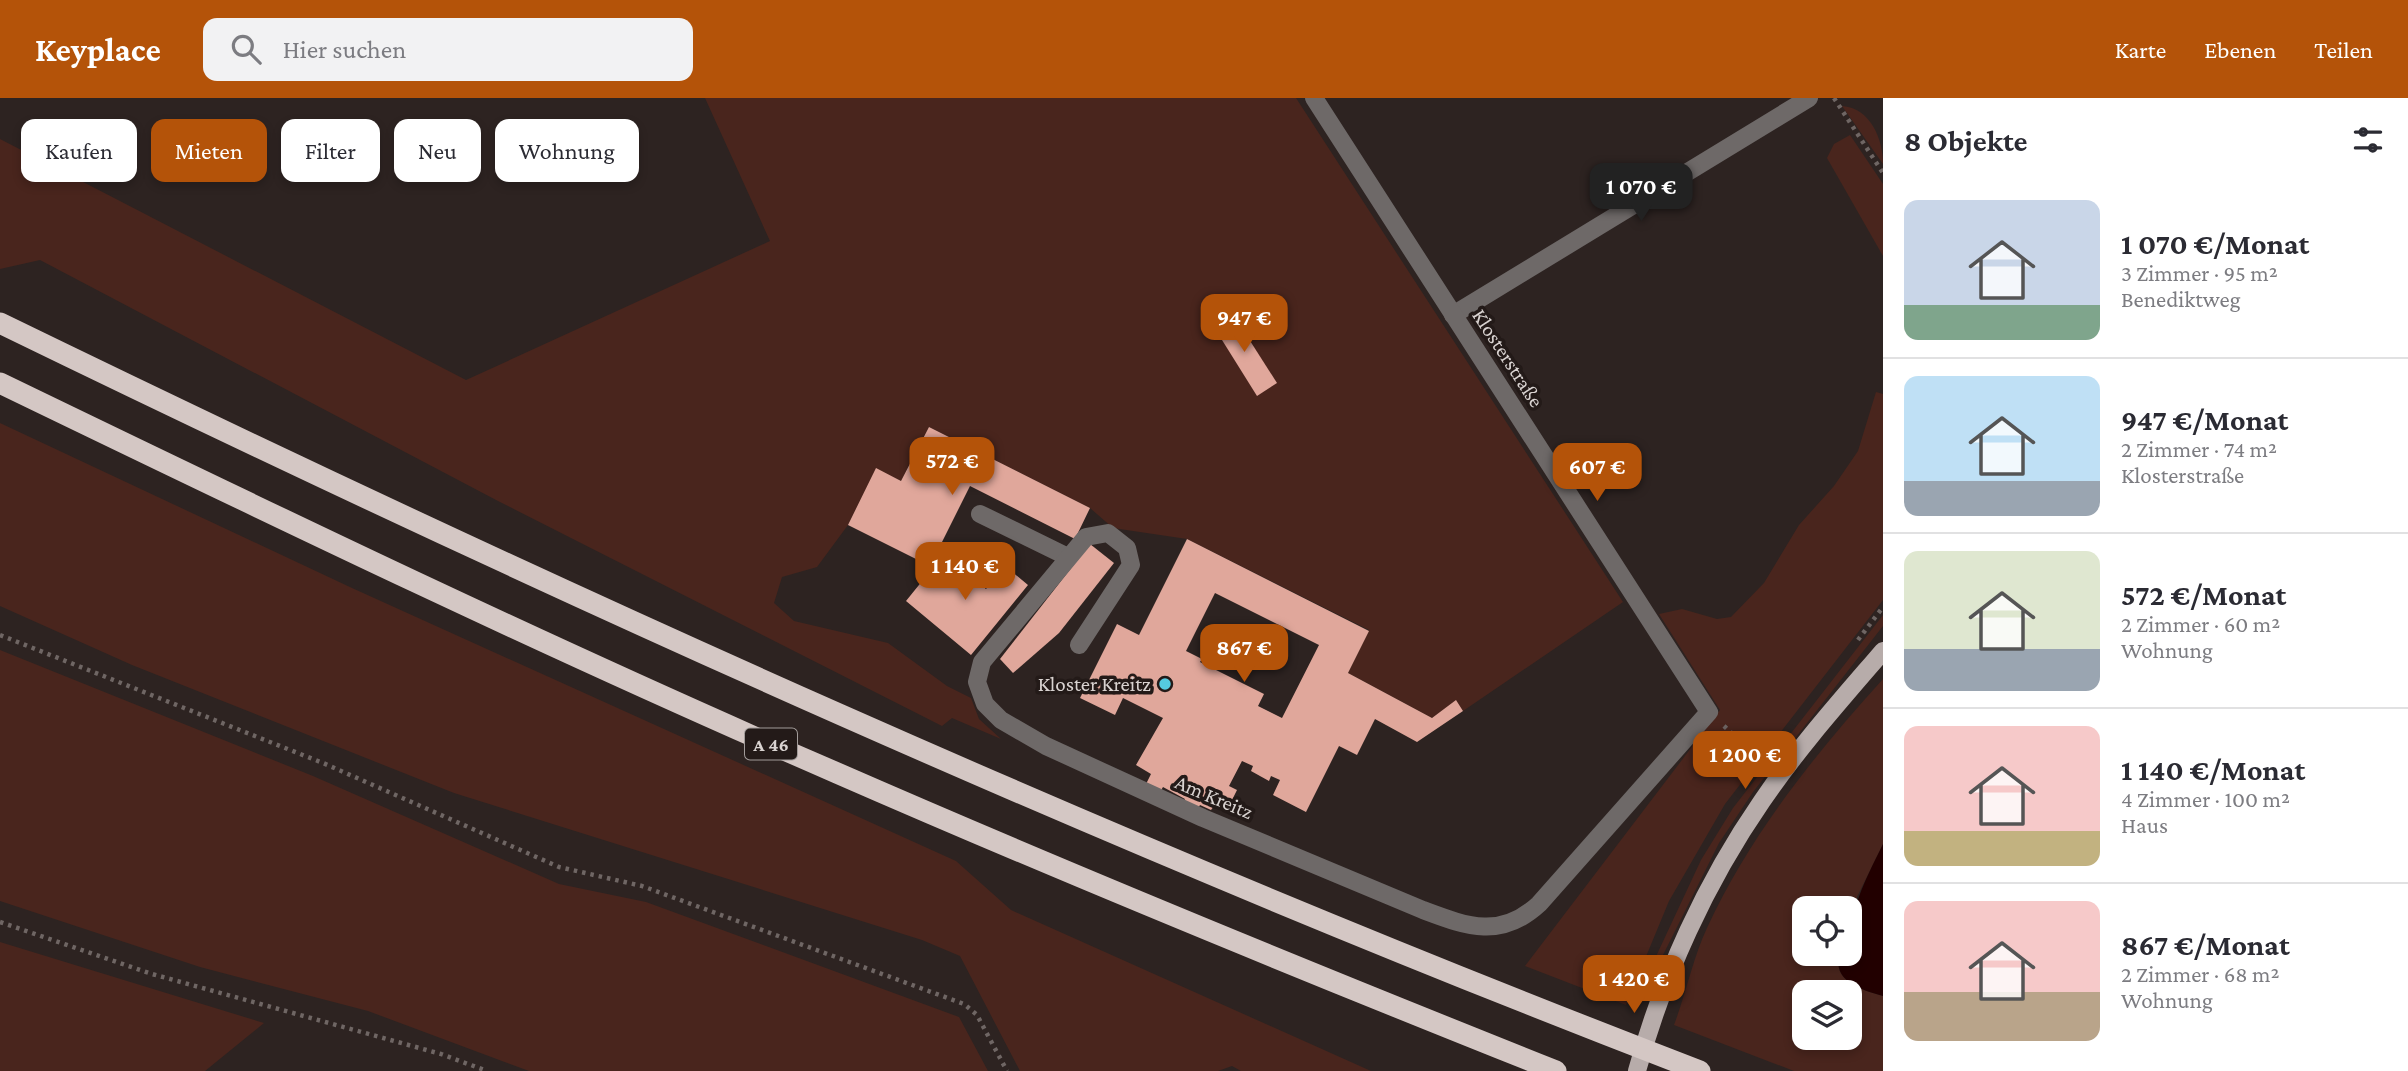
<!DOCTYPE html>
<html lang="de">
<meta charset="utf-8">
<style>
body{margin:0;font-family:"Crimson Pro",serif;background:#f2f2f3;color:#2b2b33;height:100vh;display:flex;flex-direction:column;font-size:26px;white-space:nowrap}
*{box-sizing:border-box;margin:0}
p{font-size:23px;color:#7c7c81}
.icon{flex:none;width:38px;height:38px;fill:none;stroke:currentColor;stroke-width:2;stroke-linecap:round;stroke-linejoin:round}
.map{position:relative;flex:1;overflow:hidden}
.details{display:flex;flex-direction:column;background:#fff;width:525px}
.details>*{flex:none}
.guide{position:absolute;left:21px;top:21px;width:665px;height:63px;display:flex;gap:14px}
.fabs{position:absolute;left:1792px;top:798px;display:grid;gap:14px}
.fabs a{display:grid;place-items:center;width:70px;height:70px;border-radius:14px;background:#fff;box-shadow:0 4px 10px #0003;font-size:35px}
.price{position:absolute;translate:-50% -60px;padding:0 16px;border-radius:14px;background:#b45309;color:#fff;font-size:23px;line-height:46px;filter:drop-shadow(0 2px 4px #0008)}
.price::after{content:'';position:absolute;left:50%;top:42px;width:21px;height:16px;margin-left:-10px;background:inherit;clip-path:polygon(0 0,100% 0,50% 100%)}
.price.selected{background:#222;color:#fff}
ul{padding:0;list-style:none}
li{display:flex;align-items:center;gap:21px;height:175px;padding:0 21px}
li+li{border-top:2px solid #e1e1e2}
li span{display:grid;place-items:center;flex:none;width:196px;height:140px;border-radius:14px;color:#555}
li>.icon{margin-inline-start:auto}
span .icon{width:84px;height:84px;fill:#fffc;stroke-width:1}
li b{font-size:30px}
h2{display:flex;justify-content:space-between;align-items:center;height:84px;padding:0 21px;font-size:30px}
.pill{padding:0 24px;border-radius:14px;background:#fff;box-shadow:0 4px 10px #0003;font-size:24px;line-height:63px}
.pill.selected{background:#b45309;color:#fff}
header{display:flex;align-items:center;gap:42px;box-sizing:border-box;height:98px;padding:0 35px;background:#b45309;color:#fff}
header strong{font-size:33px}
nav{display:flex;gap:38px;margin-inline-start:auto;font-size:24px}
.search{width:490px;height:63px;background:#f2f2f3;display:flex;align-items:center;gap:18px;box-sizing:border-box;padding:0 24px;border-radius:14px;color:#7c7c81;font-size:26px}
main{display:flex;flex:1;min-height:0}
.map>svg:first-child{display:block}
</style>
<header>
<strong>Keyplace</strong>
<div class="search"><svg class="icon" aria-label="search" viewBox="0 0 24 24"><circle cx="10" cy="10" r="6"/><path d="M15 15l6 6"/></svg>Hier suchen</div>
<nav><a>Karte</a><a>Ebenen</a><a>Teilen</a></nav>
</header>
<main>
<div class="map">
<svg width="1883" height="973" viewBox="0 0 1883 973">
<rect width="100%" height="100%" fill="#2d2321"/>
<g fill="#49251d" fill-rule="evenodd">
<path d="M705,0h591l327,504 -160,109 -7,-10 -24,17 -84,-45 21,-43 -182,-91 -74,-11 -23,-20 -161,-81 -28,54 -25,-12 -28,56 -31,42 -35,10 -8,26 20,18 94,22 59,43 24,12 8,21 22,20 -49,-21 -10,8 -444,-225 -458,-241 -40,9v-130l466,241 304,-139z"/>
<path d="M1842,8c29,2 41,34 41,58z"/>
<path d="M1850,37l33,49v72l-56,-98 7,-14z"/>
<path d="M1876,294l7,2v206l-158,204 -56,97 -43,104 -101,-39 195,-256 -61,-96 23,-5 35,10 14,-2 33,-34 35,-58 35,-39 24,-35z"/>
<path d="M0,325l352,165 604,273 55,49 360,161h-130l-9,-5 -14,5h-198l-60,-115 -38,-16 -468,-147 -322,-128 -132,-59z"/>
<path d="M1883,517v11l-130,166 -34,51 -62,124 -5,-2 49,-105 32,-52z"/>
<path d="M0,552l313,126 246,108 87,18 313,115 29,54h-459l-161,-60 -168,-44 -200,-66z"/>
<path d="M1883,581v165l-26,53 -7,25v-14h-46v46h36c-9,28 23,36 43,42v75h-89l-120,-46c12,-32 19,-67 33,-97 43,-93 108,-174 176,-249zM1804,894h46v46h-46z"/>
<path d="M0,844l264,81 -59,48h-205z"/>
</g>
<path fill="#200" d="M1883,746v152c-21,-6 -52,-15 -43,-42h10c0,-47 13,-69 33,-110z"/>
<g fill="#e0a79b" fill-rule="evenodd">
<path d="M1231,213l46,72 -20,13 -45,-72z"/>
<path d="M929,329l161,81 -15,31 -105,-53 -40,80 -82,-41 28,-57 25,13z"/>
<path d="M1187,441l182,92 -21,42 84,45 24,-18 7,11 -46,31 -42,-23 -18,36 -18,-9 -33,66 -33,-17 7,-15 -9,-4 -2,5 -18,-10 2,-5 -11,-5 -13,25 8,4 -7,14 -7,-4 -4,9 -5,-3 -3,4 -11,-5 -3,5 -14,-7 2,-4 -22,-12 -3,5 -14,-8 5,-10 -15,-9 27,-47 -40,-20 -8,17 -35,-17 37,-74 22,11zM1215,495l104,52 -37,73 -24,-12 6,-12 -64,-32 2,-3 -16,-8z"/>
<path d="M1090,446l24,19 -55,70 -46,40 -13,-14z"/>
<path d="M944,456l42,35 19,-23 23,19 -57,70 -65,-54z"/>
</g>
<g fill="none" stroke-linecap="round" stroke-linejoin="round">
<g stroke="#6f6664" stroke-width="4.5" stroke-dasharray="3.5 5" stroke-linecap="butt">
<path d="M1834,0l49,75"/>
<path d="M0,537l323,128 236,104 83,19 322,118 13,11 30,56"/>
<path d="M1858,542l25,-33"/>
<path d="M1724,628l37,35"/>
<path d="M0,824l152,52 289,80 46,17"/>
</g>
<g stroke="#6e6968" stroke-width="18">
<path d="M1453,217l356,-217"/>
<path d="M980,416l88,43"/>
<path d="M1079,547l52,-80 -4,-17 -19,-15 -22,4 -104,125 -5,20 8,22 16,16 45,26 157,72 220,92c43,16 77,30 116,-6l170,-192 -395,-614"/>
</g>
<path stroke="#b7acaa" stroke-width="18" d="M1637,973c26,-95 69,-189 125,-270 36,-53 79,-101 121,-150"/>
<g stroke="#d4c7c4" stroke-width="21">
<path d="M0,225c557,271 1122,526 1700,748"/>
<path d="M0,285c277,134 555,268 837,390 238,104 478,202 719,298"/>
</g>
</g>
<circle fill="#55cae0" stroke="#231a18" stroke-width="2.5" cx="1165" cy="586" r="7"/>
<g text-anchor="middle" stroke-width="7" stroke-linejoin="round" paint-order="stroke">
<rect fill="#231a18" stroke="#a29c9a" stroke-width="2" x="745" y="630.5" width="52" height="31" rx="5"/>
<g font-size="19" font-weight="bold" fill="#d9d3d1">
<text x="771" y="653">A 46</text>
</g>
<g font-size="21" fill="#d9d3d1" stroke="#231a18">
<text transform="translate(1508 260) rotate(57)" y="7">Klosterstraße</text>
<text transform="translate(1214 699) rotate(23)" y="7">Am Kreitz</text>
</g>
<g font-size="21" fill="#d9d3d1" stroke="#231a18" text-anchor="end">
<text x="1151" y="593">Kloster Kreitz</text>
</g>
</g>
</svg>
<div class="fabs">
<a><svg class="icon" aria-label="locate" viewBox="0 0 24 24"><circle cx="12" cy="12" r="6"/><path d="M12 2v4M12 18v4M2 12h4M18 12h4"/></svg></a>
<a><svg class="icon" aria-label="layers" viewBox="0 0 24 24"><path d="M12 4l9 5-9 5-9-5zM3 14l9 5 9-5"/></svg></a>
</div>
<b class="price selected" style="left:1641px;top:125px">1 070 €</b>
<b class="price" style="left:1244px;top:256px">947 €</b>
<b class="price" style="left:952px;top:399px">572 €</b>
<b class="price" style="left:1597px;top:405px">607 €</b>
<b class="price" style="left:965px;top:504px">1 140 €</b>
<b class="price" style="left:1244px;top:586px">867 €</b>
<b class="price" style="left:1745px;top:693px">1 200 €</b>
<b class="price" style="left:1634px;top:917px">1 420 €</b>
<div class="guide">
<a class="pill">Kaufen</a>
<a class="pill selected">Mieten</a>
<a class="pill">Filter</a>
<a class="pill">Neu</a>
<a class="pill">Wohnung</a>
</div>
</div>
<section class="details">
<h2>8 Objekte<svg class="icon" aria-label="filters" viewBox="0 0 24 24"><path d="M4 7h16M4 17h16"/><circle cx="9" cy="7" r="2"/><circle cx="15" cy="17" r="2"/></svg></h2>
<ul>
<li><span style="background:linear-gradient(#c9d6e8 75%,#7fa58c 0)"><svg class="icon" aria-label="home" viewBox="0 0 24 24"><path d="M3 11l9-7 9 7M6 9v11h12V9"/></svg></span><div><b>1 070 €/Monat</b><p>3 Zimmer · 95 m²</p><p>Benediktweg</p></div></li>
<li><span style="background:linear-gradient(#bfe0f5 75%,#9aa5b1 0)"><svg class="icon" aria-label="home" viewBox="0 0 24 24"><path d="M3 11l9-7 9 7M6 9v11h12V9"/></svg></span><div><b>947 €/Monat</b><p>2 Zimmer · 74 m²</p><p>Klosterstraße</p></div></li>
<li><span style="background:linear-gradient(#dfe7d0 70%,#9aa5b1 0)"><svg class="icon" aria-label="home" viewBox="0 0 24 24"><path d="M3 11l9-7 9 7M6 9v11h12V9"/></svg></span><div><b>572 €/Monat</b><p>2 Zimmer · 60 m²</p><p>Wohnung</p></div></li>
<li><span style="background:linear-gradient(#f6c9c9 75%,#c2b280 0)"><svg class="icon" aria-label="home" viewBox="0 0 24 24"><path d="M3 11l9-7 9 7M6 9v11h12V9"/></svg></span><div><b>1 140 €/Monat</b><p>4 Zimmer · 100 m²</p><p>Haus</p></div></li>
<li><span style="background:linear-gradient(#f6c9c9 65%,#b9a48a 0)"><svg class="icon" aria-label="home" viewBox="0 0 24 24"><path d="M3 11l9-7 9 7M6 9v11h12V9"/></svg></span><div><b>867 €/Monat</b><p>2 Zimmer · 68 m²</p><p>Wohnung</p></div></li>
</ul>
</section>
</main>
